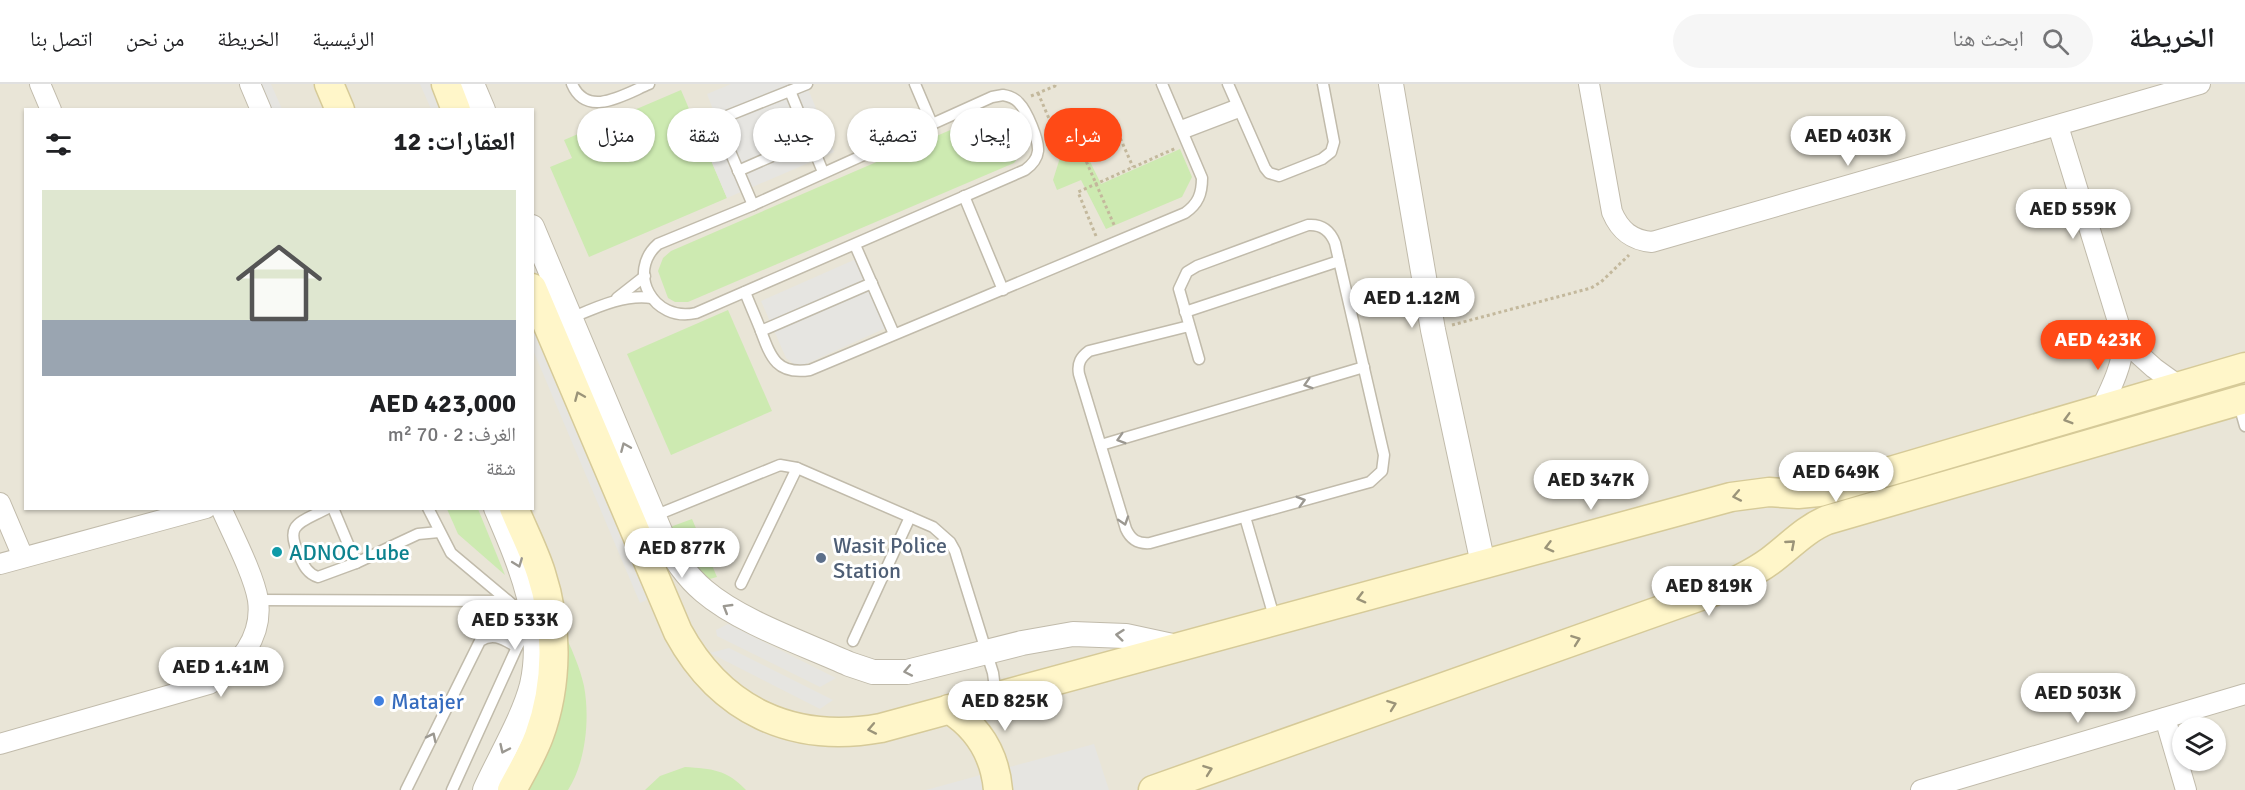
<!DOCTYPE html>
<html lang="ar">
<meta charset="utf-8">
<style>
body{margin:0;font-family:Signika,"Noto Naskh Arabic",sans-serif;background:#f6f6f6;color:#202124;direction:rtl;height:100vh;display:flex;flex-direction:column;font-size:22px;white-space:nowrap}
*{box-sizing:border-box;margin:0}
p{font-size:20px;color:#757577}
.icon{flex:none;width:33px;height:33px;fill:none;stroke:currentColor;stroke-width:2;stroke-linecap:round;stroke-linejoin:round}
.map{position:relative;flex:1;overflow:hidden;direction:ltr}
.drawer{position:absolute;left:24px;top:24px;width:510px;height:402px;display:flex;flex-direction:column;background:#fff;border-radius:0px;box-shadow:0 2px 4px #0004;direction:rtl}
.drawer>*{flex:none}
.banner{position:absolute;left:552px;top:24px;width:570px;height:54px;direction:rtl;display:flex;gap:12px}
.controls{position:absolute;left:2172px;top:633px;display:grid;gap:12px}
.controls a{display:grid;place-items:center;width:54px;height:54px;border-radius:50%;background:#fff;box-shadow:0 2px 4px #0004;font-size:30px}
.price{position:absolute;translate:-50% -51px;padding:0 14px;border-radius:21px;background:#fff;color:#222;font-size:20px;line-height:39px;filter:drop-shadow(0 2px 3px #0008)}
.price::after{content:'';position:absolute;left:50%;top:36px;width:18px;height:14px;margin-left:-9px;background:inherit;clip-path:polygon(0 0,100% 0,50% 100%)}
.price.selected{background:#ff4a16;color:#fff}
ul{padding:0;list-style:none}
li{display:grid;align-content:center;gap:12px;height:318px;padding:0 18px}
li span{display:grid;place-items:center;height:186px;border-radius:0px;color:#555}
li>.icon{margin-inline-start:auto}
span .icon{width:108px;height:108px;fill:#fffc;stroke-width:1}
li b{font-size:26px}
h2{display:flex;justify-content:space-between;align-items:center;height:72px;padding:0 18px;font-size:26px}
.tag{padding:0 21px;border-radius:27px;background:#fff;box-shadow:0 2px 4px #0004;font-size:21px;line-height:54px}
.tag.selected{background:#ff4a16;color:#fff}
header{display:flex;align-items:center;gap:36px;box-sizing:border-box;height:84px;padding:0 30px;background:#fff;border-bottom:2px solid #e0e0e0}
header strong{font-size:28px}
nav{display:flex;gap:33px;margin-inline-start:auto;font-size:21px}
.search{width:420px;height:54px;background:#f6f6f6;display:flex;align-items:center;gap:15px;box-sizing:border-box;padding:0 21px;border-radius:33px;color:#757577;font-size:22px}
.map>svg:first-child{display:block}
</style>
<header>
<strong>الخريطة</strong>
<div class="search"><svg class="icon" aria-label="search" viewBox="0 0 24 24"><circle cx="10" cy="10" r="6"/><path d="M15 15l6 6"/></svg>ابحث هنا</div>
<nav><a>الرئيسية</a><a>الخريطة</a><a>من نحن</a><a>اتصل بنا</a></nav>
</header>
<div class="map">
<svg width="2245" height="706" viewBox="0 0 2245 706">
<rect width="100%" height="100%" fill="#f5f2e9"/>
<path fill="#e9e5d7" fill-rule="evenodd" d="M0,0h2245v706h-2245zM26,26h506v398h-506zM2182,644h34v32h-34z"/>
<g fill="#cdeab1">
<path d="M681,6l46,108 -138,59 -39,-90 22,-9 -8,-18z"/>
<path d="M992,28h11l7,5 14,27 -3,10 -7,9 -326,139h-13l-7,-4 -10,-27 5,-13 8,-7z"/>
<path d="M1079,55l22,45 79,-35 12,28 -10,20 -76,32 -25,-49 -24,10 -4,-10 11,-35z"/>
<path d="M728,226l44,101 -101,44 -44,-101z"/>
<path d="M447,425h31l27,66 -47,-41z"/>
<path d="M692,435l25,58 -15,4 -40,-51z"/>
<path d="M563,546c8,18 17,37 21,56 6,32 2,76 -16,104h-48z"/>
<path d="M685,683c27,2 41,2 61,23h-101l15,-14z"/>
</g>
<g fill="#e6e5e1">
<path d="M241,0h30l11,25h-30z"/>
<path d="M420,0h13l11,25h-13z"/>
<path d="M731,0h75l28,68 -107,46 -30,-71 14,-7 3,-8 -7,-18z"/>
<path d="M856,175l30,69 -80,36 -11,1 -9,-7 -25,-57z"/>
<path d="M532,234l119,280 -11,5 -107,-253z"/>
<path d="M728,540l108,54 -16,9 -103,-51 -1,-6z"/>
<path d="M729,564l104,52 -13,9 -110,-56z"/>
<path d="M1094,660l15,46h-183z"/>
</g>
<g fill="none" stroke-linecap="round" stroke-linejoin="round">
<g stroke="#c1bbab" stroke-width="13">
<g id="service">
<path d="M572,0c15,35 53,10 77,0"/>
<path d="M915,0l17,40"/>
<path d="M1228,0l37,84 4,5 10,3 43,-17 9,-7 3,-10 -11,-58"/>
<path d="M790,7l33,81"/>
<path d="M1003,11c6,1 12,3 16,8 8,8 20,37 19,48 -1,9 -6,14 -13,19l-329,143c-43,10 -70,-41 -38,-69l95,-39 239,-108z"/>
<path d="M1181,42l55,-21"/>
<path d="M1184,49l55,-21"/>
<path d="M738,87l71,-31"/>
<path d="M964,112l39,94"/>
<path d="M753,121l-30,-70 -2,-10 6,-9 80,-32"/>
<path d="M855,161l39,89"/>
<path d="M745,208c5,13 11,26 16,39 10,27 16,44 49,39l375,-157c13,-9 17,-19 17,-35l-40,-94"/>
<path d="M617,214l28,-22"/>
<path d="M1185,228l154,-51"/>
<path d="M571,234c26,-11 53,-24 81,-20"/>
<path d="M1189,242l-100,25c-8,6 -12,12 -10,23l47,155c5,11 12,15 24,14l220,-61 12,-11 2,-16 -49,-212c-5,-13 -14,-19 -27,-18l-111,41 -10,6 -8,17 20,70"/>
<path d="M761,247l111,-48"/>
<path d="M2238,317l7,25"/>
<path d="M1101,361l263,-78"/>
<path d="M328,424c-28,15 -45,15 -28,49 4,9 8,17 18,20l38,-14 62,-29 21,-2"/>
<path d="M333,424l23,55"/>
<path d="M428,424l23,45 62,52 20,9"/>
<path d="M654,432l126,-51 17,3 136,59 17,15 5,9 38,122 3,23"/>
<path d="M1245,433l30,103"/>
<path d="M741,500l56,-116"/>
<path d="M258,516l250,1"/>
<path d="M853,557l57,-124"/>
<path d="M406,706l74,-149c14,-9 24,-1 37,6"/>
<path d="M452,706l65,-143 13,-23"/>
</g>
</g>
<g stroke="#c1bbab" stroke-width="22">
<g id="minor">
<path d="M40,0l11,26"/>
<path d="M250,0l11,26"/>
<path d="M1589,0l23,128c8,19 20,28 40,30l548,-158"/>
<path d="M2058,42l66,215 30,27 25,18"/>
<path d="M2101,325c11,-23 21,-43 23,-68"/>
<path d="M0,419l23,54"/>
<path d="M0,480l206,-56"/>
<path d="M2165,634l21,72"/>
<path d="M0,660l209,-60c30,-17 54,-47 49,-84 -4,-25 -26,-67 -37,-92"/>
<path d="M1921,706l324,-96"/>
</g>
</g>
<g stroke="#c1bbab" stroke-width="26">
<g id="tertiary">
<path d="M472,0l11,26"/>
<path d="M1391,0l42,246 50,234"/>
<path d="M532,143l130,309c12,21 24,40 42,55 36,31 101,53 145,73l24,8h34l115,-29 51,-9 53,2 51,11"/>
<path d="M485,706c14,-31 39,-73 47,-105 14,-62 -12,-121 -36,-177"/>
</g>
</g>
<g stroke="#d6ca98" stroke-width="31">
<g id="secondary">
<path d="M329,0l11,26"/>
<path d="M446,0l10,26"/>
<path d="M532,204l146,344c43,79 115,112 203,96l850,-231 38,-5 29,2 21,-2 426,-125"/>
<path d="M949,625c30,19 46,46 49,81"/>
<path d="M512,706c9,-17 20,-35 27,-54 19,-52 19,-111 2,-163 -7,-22 -18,-43 -27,-65"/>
<path d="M1153,706l559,-198c20,-9 40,-18 58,-31 19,-14 35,-32 57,-41l418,-121"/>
</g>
</g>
<g stroke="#c3b89c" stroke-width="3" stroke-dasharray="3 3" stroke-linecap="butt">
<path d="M1038,9l22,51"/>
<path d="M1031,12l24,-10v-2"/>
<path d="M1113,38l20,45"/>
<path d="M1050,65l26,-11 39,89"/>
<path d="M1096,152l-18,-44 98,-44"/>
<path d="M1452,241l139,-37 10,-6 28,-27"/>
</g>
<use href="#service" stroke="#fff" stroke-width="10"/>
<use href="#minor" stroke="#fff" stroke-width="20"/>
<use href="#tertiary" stroke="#fff" stroke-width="24"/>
<use href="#secondary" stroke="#fff6c9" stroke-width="28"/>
</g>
<defs><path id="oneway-chevron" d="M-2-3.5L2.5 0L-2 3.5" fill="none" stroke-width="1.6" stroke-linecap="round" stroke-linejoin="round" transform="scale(1.5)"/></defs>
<g stroke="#9b9891">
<use href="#oneway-chevron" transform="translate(1308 300) rotate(163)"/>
<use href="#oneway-chevron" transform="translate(1121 355) rotate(163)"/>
<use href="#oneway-chevron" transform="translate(625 363) rotate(-113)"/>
<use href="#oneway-chevron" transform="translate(1301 417) rotate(-16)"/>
<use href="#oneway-chevron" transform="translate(1124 437) rotate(72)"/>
<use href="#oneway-chevron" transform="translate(518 479) rotate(69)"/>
<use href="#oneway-chevron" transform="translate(727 524) rotate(-149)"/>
<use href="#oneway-chevron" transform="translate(1120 551) rotate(-174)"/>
<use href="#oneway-chevron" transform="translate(908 587) rotate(169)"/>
<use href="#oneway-chevron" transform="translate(432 653) rotate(-64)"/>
<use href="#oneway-chevron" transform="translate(504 665) rotate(115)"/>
</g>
<g stroke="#9b9479">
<use href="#oneway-chevron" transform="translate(579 312) rotate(-113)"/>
<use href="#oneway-chevron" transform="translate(2068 335) rotate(164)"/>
<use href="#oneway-chevron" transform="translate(1737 412) rotate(169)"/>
<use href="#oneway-chevron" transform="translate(1791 460) rotate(-41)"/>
<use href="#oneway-chevron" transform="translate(1549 463) rotate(165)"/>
<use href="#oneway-chevron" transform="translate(1361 514) rotate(165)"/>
<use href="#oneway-chevron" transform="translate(1576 556) rotate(-20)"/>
<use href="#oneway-chevron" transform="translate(1392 621) rotate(-20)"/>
<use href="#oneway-chevron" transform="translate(872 645) rotate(169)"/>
<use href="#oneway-chevron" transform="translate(1208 686) rotate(-20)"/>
</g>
<circle fill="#0f9aa8" stroke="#fff" stroke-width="2" cx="277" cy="468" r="6"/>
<circle fill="#5c6f8a" stroke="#fff" stroke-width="2" cx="821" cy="474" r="6"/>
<circle fill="#3f7fe0" stroke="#fff" stroke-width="2" cx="379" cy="617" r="6"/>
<g text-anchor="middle" stroke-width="6" stroke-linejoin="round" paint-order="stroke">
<g font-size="22" fill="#4e5e75" stroke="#fff" text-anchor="start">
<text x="833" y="469">Wasit Police<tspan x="833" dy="25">Station</tspan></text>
</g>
<g font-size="22" fill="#0d838f" stroke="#fff" text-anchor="start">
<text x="289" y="476">ADNOC Lube</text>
</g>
<g font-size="22" fill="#366cbe" stroke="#fff" text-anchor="start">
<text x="391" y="625">Matajer</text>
</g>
</g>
</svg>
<div class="controls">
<a><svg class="icon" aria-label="layers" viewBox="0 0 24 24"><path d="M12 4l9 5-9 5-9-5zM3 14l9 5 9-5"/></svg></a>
</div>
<b class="price" style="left:1848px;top:83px">AED 403K</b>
<b class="price" style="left:2073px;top:156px">AED 559K</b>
<b class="price" style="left:1412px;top:245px">AED 1.12M</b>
<b class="price selected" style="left:2098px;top:287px">AED 423K</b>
<b class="price" style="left:1836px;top:419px">AED 649K</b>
<b class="price" style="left:1591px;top:427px">AED 347K</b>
<b class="price" style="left:682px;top:495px">AED 877K</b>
<b class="price" style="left:1709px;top:533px">AED 819K</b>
<b class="price" style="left:515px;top:567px">AED 533K</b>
<b class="price" style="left:221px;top:614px">AED 1.41M</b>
<b class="price" style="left:2078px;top:640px">AED 503K</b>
<b class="price" style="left:1005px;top:648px">AED 825K</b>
<div class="banner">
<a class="tag selected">شراء</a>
<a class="tag">إيجار</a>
<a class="tag">تصفية</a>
<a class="tag">جديد</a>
<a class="tag">شقة</a>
<a class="tag">منزل</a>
</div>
<section class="drawer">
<h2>العقارات: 12<svg class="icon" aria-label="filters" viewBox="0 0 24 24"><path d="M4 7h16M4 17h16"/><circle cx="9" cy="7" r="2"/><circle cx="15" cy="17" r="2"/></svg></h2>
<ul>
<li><span style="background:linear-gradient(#dfe7d0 70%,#9aa5b1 0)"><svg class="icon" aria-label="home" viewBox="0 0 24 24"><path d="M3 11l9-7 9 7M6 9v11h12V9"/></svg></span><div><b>AED 423,000</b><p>الغرف: 2 · 70 m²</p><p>شقة</p></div></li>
</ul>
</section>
</div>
